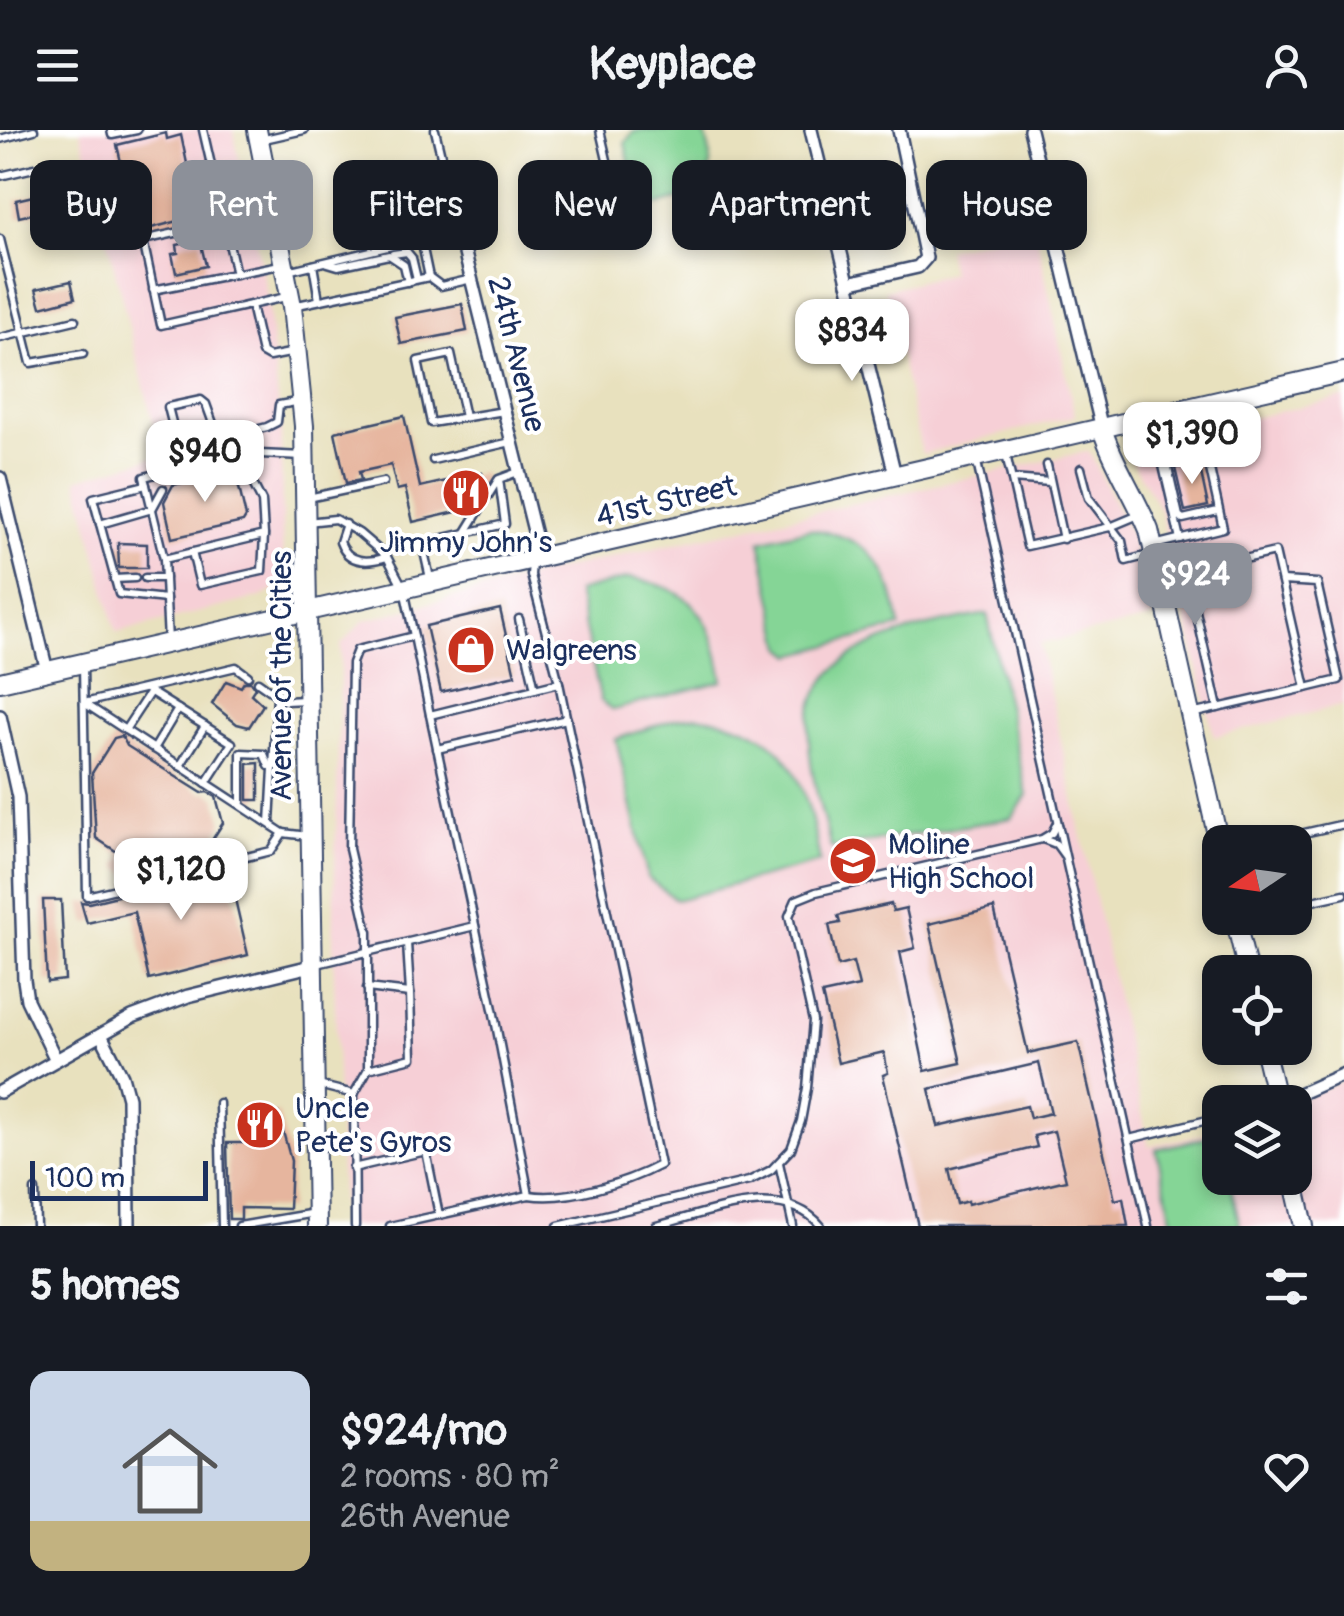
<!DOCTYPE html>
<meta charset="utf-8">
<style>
body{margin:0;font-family:Pangolin,sans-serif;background:#20242c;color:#f1f3f6;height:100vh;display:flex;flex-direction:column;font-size:38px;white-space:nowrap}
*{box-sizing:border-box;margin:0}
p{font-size:32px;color:#9ea1a6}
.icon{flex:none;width:55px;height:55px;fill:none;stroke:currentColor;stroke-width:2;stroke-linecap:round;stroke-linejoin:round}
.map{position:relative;height:1096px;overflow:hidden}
.panel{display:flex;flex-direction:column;background:#171b24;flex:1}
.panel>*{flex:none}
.banner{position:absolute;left:30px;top:30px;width:1285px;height:90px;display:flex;gap:20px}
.needle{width:65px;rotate:257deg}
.controls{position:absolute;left:1202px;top:695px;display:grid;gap:20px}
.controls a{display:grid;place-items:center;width:110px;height:110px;border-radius:20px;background:#171b24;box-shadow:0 5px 15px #0003;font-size:50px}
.scale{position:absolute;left:30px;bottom:25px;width:178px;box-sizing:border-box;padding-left:10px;border:5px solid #1b2f5e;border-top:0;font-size:28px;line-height:35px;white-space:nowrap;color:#1b2f5e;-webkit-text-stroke:8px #fff;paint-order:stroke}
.price{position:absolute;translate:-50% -85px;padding:0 22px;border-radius:20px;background:#fff;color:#222;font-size:32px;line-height:65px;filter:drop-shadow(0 2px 5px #0008)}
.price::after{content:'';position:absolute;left:50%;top:60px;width:30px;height:22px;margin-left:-15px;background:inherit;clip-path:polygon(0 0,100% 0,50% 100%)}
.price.current{background:#8c9099;color:#fff}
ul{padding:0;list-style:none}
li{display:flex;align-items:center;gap:30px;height:250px;padding:0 30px}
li+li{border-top:2px solid #363941}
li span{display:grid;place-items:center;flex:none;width:280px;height:200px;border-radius:20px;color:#555}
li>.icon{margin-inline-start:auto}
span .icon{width:120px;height:120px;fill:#fffc;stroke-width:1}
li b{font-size:42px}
h2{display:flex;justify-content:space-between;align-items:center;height:120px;padding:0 30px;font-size:42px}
.pill{padding:0 35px;border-radius:20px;background:#171b24;box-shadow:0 5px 15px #0003;font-size:35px;line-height:90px}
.pill.current{background:#8c9099;color:#fff}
header{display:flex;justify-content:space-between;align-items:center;height:130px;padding:0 30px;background:#171b24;font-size:45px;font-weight:700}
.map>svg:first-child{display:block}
</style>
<header><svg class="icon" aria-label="menu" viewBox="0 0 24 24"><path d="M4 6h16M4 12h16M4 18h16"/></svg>Keyplace<svg class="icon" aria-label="person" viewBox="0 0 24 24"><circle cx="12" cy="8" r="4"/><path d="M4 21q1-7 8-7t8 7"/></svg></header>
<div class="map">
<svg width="1344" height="1096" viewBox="0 0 1344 1096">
<rect width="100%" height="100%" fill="#fff"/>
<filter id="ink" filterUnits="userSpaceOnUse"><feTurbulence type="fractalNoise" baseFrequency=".01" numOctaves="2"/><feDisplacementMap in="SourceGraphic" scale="20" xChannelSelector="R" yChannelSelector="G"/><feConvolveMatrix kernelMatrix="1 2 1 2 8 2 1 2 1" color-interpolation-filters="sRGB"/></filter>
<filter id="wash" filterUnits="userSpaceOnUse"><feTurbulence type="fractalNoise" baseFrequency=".0048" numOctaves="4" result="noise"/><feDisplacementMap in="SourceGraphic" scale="40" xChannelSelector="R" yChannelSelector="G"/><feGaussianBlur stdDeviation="2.25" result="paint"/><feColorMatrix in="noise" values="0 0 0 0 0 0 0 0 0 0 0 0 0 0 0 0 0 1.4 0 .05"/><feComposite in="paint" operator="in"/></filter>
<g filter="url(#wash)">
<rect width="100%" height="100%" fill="#e8e1be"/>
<g fill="#f6cfd6">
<path d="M80,0h153l34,164 14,135 2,144 -8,17 -14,7 -145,36 -39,-154 84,-24z"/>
<path d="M1035,97l40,189 -153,38 -37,-164 66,-17 -5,-24z"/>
<path d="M1344,267v308l-130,32 -54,-227 -28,-49 -5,-15z"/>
<path d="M1089,321l43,87 21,80 -113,26 109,502 71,-15v47h75v-76h-4l53,-22v146h-1002l-9,-284 8,-297 22,-24 189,-50z"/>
</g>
<g fill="#85d596" stroke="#50827a" stroke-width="2.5">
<path d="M642,0h61c24,56 -15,73 -64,77l-14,-64 8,-11z"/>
<path d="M809,399c64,8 81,38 91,98l-107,28 -10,-8 -23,-106z"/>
<path d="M629,448c66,9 84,41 94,103l-110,29 -12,-9 -24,-109z"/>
<path d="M987,484l40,181 -15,23 -181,30c-10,-40 -24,-81 -22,-123 4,-82 114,-99 178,-111z"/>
<path d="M697,586c94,12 109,63 123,146l-144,38 -28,-22 -32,-139 59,-20z"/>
<path d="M1219,1005l1,43h9l11,48h-66l-18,-77z"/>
</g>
<g id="blocks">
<g fill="#e6b59e" fill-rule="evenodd">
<path d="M166,3l1,6 14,-4 17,81 -78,20 -8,-31 18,-4 -13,-56z"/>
<path d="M50,62l4,17 -35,8 -3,-17z"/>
<path d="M200,110l6,26 -30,7 -4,-19 6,-1 -1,-8z"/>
<path d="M71,151l4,17 -34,9 -5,-18z"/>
<path d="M462,174l5,27 -66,13 -6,-27z"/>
<path d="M404,286l16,71 62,-14 3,14 -3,12 -9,9 -60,14 -8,-34 -8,2 -6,-25 -32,7 2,8 -15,3 -11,-51z"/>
<path d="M1199,333l9,43 -23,5 -10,-43z"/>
<path d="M235,341l11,46 -3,5 -71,16 -8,-36 9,-17z"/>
<path d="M118,413l29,1v24h-28z"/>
<path d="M500,479l15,66 -74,17 -15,-66z"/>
<path d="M226,551l15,6 3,-5h7l4,6 -4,6 12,11 -14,22 -12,-3 -25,-20z"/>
<path d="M122,606l5,10 75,47 5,-1 9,5 7,26 -25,39 -65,16 -16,-12 6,-10 -27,-18 -4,-65 22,-35z"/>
<path d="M259,633v37h-11v-36z"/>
<path d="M228,739l20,86 -99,25 -15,-68 -47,11 -6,-21 8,1z"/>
<path d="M43,770h18l4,80 -18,2z"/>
<path d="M891,774l2,7 13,-3 9,40 -15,4 25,119 36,-8 -32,-139 65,-16 34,145 50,-11 37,158 8,-2 5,28h-210l-35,-151 5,-2 -4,-21 -46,11 -16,-69 37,-8 -6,-24 -15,4 -9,-41 11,-2 -2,-7zM1039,933l12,50 -21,5 -3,-12 -89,20 -9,-37zM1054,1001l12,49 -98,24v-3l-11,3 -8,-35 88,-22 -3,-11z"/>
<path d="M278,983l13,48 -2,48 -48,-1v11h-12l-2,-76h16l-5,-20z"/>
</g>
</g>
</g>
<g filter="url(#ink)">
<use href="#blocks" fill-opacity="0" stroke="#3a4a6c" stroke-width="2.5"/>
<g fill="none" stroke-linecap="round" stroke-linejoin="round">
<g stroke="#3a4a6c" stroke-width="11">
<g id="lane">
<path d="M111,0l1,5 25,-5"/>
<path d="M203,0l33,144"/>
<path d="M435,0l7,30"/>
<path d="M600,0l25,108"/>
<path d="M0,9l34,-9"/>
<path d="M260,10l44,-10"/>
<path d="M0,46l47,-11"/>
<path d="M273,82l-130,28 18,85 125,-28"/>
<path d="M0,109l31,124 52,-9"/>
<path d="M393,124l14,-2 5,6 5,21"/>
<path d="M328,133l10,3 51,-11 15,10 4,17"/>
<path d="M313,135l6,35"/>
<path d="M287,141l134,-32 8,38 12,9 31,-7"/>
<path d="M153,160l127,-25"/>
<path d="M251,175l11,48 7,4 26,-5"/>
<path d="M293,176l136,-29"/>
<path d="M0,208l75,-18"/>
<path d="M465,287l-14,-63 -33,7 13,62 73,-12"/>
<path d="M179,320l-11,-43 33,-7 5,4 13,36"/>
<path d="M1005,320l22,96 83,-19 31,-13"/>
<path d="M1170,322l-4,7 13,57 4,3 35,-8"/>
<path d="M237,323l25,48 2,34 -100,24 -20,-82 93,-24 67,3"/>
<path d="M976,328l172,768"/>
<path d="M433,330l78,-18"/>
<path d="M1047,335l16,74"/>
<path d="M1081,338l8,30 33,43 4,20 27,-7"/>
<path d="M157,343l2,-15 6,-4 102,-27 10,-5 2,-17 22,-4"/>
<path d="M1012,349l38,3"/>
<path d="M146,355l-53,13 26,96 47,5"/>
<path d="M488,366l10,-16"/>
<path d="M308,368l75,-16"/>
<path d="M307,392l28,-3 24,14 28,24 17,32 10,47 -57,14 -5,13 -3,186 19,83v137l-14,25"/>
<path d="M100,394l52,-15 11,-20"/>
<path d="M346,394l-6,18c8,22 28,21 47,15"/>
<path d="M466,402l16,-26"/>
<path d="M1180,409l-19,-82 2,-4 33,-7"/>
<path d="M1154,415l69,-17 -17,-77 -10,-5 -8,-36"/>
<path d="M192,422l8,33 62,-14 2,-36"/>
<path d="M164,429l4,83"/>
<path d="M1187,442l31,136"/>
<path d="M145,448h20"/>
<path d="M430,448l-8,-35 83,-19 -6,-45 19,-7"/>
<path d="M1161,448l114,-26 31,136 -115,26"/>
<path d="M114,449l21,-1"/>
<path d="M1282,451l35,2 22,97 -33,8"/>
<path d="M519,489l16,70"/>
<path d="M414,506l16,79 129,-32"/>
<path d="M83,535l4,231 184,-45 12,-18 25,3"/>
<path d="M248,546l-12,-9 -152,36 199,130"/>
<path d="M258,552l27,19 21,-1"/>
<path d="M146,559l86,54 -26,40"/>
<path d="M125,600l25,-38"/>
<path d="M154,619l24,-40"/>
<path d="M437,619l130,-30"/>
<path d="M180,636l25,-40"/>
<path d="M241,672v-49l23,1 5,12"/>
<path d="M270,693l7,-127"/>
<path d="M1043,709l13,5 8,11"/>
<path d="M1264,712l80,-18"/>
<path d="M1295,775l49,-11"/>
<path d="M407,813l3,50"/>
<path d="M317,834l158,-38"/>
<path d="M367,858l43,5 2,65 -44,11"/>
<path d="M318,955l36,9 1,132"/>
<path d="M219,973l3,123"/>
<path d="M1129,1009l91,-22"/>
<path d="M779,1033l14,63"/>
<path d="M353,1038l73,-17 13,64"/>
<path d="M35,1060l1,36"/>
<path d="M529,1065c38,6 97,-12 131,-30l-101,-482 -28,-108 1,-12"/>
<path d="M239,1096l76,-13"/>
<path d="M390,1096l139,-31 -36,-186 -63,-294"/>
<path d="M558,1096l191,-45 22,-11 20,-21 10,-28 6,-33 6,-67 -24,-105 7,-16 20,-8 226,-53 10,-6 5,-10"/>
<path d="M656,1096c47,-11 127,-47 165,0"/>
</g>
</g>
<g stroke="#3a4a6c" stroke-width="16">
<g id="street">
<path d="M811,0l84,345"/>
<path d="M1030,0l72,299"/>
<path d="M442,31l94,378 -3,20"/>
<path d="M848,153l70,-16 8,-9 -27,-128"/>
<path d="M0,348l47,193"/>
<path d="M0,586l18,81 6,183 3,20 29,60"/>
<path d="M101,905l21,41 6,22 1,128"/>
<path d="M0,962l132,-75 56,-21 123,-30"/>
<path d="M1281,972l63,-28"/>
</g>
</g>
<g stroke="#3a4a6c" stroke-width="22">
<g id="secondary">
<path d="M257,0l35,176 12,120 13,800"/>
<path d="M1102,299c12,36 33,66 47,101l71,318"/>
<path d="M0,552l1344,-310"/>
<path d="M1235,788l13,54"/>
<path d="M1264,918l13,54"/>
<path d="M1293,1048l11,48"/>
</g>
</g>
<use href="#lane" stroke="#fff" stroke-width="6"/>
<use href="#street" stroke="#fff" stroke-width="11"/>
<use href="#secondary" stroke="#fff" stroke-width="18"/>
</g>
</g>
<defs>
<g id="restaurant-disc" transform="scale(2.5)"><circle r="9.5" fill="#c8321e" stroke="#fff"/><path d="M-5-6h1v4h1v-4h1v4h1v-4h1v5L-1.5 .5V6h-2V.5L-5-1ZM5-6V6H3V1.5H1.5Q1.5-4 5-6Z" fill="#fff"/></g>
<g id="shop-disc" transform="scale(2.5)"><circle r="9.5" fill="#c8321e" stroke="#fff"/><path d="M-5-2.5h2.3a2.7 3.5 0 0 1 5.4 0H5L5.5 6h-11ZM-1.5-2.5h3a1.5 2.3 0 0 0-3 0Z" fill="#fff"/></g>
<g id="school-disc" transform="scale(2.5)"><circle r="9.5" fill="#c8321e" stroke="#fff"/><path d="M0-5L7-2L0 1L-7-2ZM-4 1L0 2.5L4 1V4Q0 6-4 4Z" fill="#fff"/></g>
</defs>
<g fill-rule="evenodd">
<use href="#restaurant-disc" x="466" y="363"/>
<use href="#shop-disc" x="471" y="520"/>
<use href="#school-disc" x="853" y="731"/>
<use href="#restaurant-disc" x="260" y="995"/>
</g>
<g text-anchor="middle" stroke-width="8" stroke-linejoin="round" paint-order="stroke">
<g font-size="30" fill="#1b2f5e" stroke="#fff">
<text transform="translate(517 224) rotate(76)" y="10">24th Avenue</text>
<text transform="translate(666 371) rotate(-13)" y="10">41st Street</text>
<text transform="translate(281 546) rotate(-90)" y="10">Avenue of the Cities</text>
</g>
<g font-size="30" fill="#1b2f5e" stroke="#fff" text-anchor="start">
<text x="466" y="422" text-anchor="middle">Jimmy John's</text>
<text x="506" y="530">Walgreens</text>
<text x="888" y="724">Moline<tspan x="888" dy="34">High School</tspan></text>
<text x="295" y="988">Uncle<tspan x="295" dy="34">Pete's Gyros</tspan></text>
</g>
</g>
</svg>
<div class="controls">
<a><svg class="needle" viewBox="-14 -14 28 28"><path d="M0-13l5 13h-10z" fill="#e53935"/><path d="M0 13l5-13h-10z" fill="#9ea1a6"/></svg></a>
<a><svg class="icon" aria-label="locate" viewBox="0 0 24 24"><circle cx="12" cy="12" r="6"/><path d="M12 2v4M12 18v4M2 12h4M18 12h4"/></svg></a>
<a><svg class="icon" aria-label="layers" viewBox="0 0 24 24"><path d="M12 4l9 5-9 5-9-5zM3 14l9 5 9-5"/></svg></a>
</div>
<div class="scale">100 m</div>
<b class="price" style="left:852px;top:254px">$834</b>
<b class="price" style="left:1192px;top:357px">$1,390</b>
<b class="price" style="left:205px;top:375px">$940</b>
<b class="price current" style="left:1195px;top:498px">$924</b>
<b class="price" style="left:181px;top:793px">$1,120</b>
<div class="banner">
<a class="pill">Buy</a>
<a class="pill current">Rent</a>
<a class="pill">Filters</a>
<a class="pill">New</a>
<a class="pill">Apartment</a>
<a class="pill">House</a>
</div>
</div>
<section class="panel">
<h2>5 homes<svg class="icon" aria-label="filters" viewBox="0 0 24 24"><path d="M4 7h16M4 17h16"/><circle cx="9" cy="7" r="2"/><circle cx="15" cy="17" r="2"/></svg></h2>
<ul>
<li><span style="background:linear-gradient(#c9d6e8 75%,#c2b280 0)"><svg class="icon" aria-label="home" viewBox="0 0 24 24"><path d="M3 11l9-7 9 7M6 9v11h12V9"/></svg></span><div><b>$924/mo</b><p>2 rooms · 80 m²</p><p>26th Avenue</p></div><svg class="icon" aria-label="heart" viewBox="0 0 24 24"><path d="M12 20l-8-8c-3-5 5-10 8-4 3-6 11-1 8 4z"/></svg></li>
</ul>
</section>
